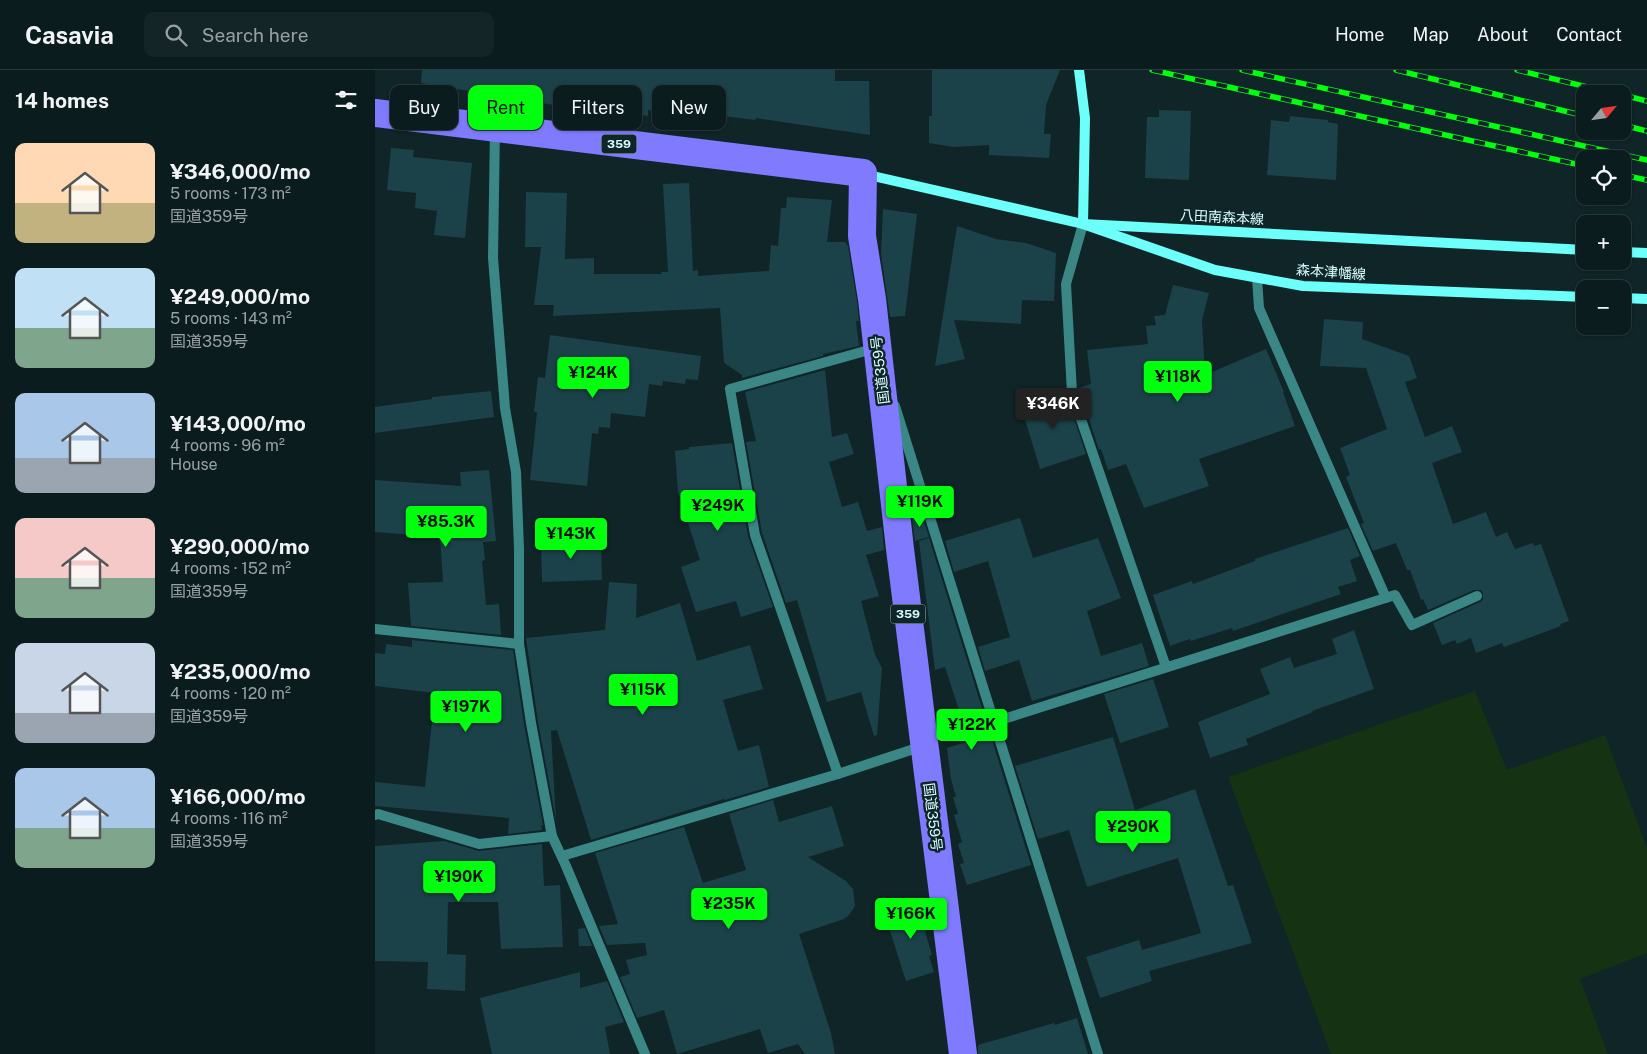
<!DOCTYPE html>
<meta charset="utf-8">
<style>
body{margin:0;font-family:"Public Sans","Noto Sans JP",sans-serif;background:#142527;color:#f1f3f6;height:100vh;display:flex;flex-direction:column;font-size:19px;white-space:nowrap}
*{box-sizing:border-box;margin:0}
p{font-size:16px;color:#9aa1a4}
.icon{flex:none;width:28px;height:28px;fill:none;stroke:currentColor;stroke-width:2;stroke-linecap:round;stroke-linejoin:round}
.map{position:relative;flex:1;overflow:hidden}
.sheet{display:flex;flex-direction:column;background:#0b1c1e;width:375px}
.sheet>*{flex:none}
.banner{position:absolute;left:15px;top:15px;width:475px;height:45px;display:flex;gap:10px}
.needle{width:32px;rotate:61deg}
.fabs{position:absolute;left:1201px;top:15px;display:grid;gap:10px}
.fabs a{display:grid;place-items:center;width:55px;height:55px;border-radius:10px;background:#0b1c1e;box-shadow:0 1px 4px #0004,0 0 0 1px #2b3a3c;font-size:25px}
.price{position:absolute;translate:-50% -42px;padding:0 11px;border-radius:5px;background:#02ff0d;color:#111;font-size:16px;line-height:32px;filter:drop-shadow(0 1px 2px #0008)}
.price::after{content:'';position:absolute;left:50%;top:30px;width:15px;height:11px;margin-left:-8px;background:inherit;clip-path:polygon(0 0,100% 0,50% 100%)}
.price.on{background:#222;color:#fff}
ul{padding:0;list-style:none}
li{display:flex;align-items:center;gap:15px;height:125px;padding:0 15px}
li span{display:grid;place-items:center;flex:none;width:140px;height:100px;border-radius:10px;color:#555}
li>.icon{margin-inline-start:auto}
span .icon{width:60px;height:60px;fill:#fffc;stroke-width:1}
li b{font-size:21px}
h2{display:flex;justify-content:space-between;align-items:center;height:60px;padding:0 15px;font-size:21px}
.tag{padding:0 18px;border-radius:10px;background:#0b1c1e;box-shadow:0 1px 4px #0004,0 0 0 1px #2b3a3c;font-size:18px;line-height:45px}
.tag.on{background:#02ff0d;color:#111}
header{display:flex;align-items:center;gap:30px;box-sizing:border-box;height:70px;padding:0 25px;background:#0b1c1e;border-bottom:1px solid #2b3a3c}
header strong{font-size:24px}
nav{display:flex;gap:28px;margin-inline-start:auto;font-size:18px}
.search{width:350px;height:45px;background:#142527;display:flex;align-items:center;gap:12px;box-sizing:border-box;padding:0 18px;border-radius:10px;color:#9aa1a4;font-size:19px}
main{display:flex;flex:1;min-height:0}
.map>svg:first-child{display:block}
</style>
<header>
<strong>Casavia</strong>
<div class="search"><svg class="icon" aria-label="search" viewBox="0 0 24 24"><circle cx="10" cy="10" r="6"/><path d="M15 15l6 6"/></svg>Search here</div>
<nav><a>Home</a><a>Map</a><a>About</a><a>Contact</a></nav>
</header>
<main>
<section class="sheet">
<h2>14 homes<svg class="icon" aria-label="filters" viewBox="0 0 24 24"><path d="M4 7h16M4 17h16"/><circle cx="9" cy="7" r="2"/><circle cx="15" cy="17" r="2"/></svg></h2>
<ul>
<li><span style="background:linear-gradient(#ffd9b3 60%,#c2b280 0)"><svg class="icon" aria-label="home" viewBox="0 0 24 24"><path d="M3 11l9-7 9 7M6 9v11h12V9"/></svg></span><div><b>¥346,000/mo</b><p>5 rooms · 173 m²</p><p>国道359号</p></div></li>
<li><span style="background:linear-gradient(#bfe0f5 60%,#7fa58c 0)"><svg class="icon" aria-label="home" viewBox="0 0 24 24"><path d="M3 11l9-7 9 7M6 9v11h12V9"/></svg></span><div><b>¥249,000/mo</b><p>5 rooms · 143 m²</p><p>国道359号</p></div></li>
<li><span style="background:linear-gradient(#a9c7e8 65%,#9aa5b1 0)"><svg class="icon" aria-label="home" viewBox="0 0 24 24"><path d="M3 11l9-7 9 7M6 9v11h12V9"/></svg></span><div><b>¥143,000/mo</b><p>4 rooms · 96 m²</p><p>House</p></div></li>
<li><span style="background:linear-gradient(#f6c9c9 60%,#7fa58c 0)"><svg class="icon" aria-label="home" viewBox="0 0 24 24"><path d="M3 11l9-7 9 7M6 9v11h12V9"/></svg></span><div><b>¥290,000/mo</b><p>4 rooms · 152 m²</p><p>国道359号</p></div></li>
<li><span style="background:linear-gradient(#c9d6e8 70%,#9aa5b1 0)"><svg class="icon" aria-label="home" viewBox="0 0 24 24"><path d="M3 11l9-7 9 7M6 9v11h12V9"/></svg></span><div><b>¥235,000/mo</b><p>4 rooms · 120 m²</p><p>国道359号</p></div></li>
<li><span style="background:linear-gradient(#a9c7e8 60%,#7fa58c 0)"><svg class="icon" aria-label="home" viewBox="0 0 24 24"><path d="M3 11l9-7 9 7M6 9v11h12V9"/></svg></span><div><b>¥166,000/mo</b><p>4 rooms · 116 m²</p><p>国道359号</p></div></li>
</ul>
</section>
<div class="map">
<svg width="1272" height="984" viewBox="0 0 1272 984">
<rect width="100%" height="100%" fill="#0f2528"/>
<path fill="#153212" d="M1100,621l32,79 98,-35 42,113v105l-67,26 28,75h-277l-103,-277z"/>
<g fill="#1b4249">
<path d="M47,0h413v11h34l1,54 -114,-17 -1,2 -63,-8 -1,6 -43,-8v6l-33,-5 2,-13 -56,-6 -1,14 -139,-23z"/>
<path d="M557,0h128l-14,35 -2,29h7l-2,24 -60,-3v-10l-36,2 -24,-4v-27h3z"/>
<path d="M784,40l32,1 -2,69 -44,-2 2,-61h12z"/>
<path d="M915,46l38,4v2l10,2 -2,56 -69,-5 4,-55 18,2z"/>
<path d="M16,78l23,2 -1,7 59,6 -7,75 -31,-3 3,-24 -22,-3 1,-15 -29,-3z"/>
<path d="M314,113l4,88 5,-1v6l71,-5 2,-26 7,1 3,-38h5l1,-11 45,3 -5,42h18l3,4 9,55 2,20h-3l3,25 -36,8v2l-81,22v-3l-18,-12 -4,-55 -167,8 1,-11h-20l7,-58h-16l1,-55 41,1 -2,66 29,-1v16h68l-1,-2h7l-5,-88z"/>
<path d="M508,139l34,5 -12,102 -15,1 -9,-63z"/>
<path d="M582,156l39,13 30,4 30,10 -2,48 -32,-1 -1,24 -67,-4 11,39 -30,7z"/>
<path d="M798,215l36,8 -7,27 3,55 61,-26 18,43h-1l12,34 -96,33 10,27 -65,22 -18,-44 -18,6 -7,-21 -2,1 -20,-62 12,-4 -4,-34 61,-6 -2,-18 10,-1 -2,-9 11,-1z"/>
<path d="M949,249l39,3 -1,17 47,17 8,22 -12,4 20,55 27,-11 10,26 -30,11 21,61 33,-12 10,25 11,-5 8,17 18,-6 1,3 7,-2 28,77 -9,3 1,2 -57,21 -2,-4 -26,10 -5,-15 -14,6 -2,-4 -13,5 -9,-22 47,-21 3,-2v-6l-2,-4h-7l-46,20 -5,-11 -2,1 -11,-30h-3l-11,-27 -23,8 -12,-27 3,-1 -18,-46 4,-2 -10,-27 47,-19 -21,-61 -46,-2z"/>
<path d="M175,265l151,21 -3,24 -12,-1 -1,5 -22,-3 -1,5 -13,-2 -4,33 -34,-4 -1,15 -11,-1 -1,7 -6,-1 -5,53 -57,-6 7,-68h-3l4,-35 7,1z"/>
<path d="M450,300l7,67 15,-4 7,21 -25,8 13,45 16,-5 9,29 15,-4 2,23 -18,5 13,41 -18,5 14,54 7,13 -5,67 -3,1 -13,-44 -34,10 -30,-102 -11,3 -24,-70 -16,-91 10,-1 -11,-49z"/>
<path d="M116,321l3,26 -119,16v-26l57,-8v-2z"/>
<path d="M690,322l21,62 -46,15 -19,-63z"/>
<path d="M357,373l16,93 25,71 -32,10 -5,-16 -40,11 -15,-45 19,-7 -22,-68 -3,-41 14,-2v-2z"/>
<path d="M114,400l7,71 -13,1 2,18 -3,1 4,44 13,-1 2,31 -90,-9 -3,-43 35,-1 -3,-45 -65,-5v-52l86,6 -1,-14z"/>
<path d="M547,445l7,22 -14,4 -3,-23z"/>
<path d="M645,448l13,40 65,-20 23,60 -34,13 14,45 41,-13 7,23 -117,35 -13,-41 -34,11 -7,-24 32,-10 -22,-76 -34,11 -9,-31z"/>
<path d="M973,458l12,28 -10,4 7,21 -19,6 3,7 -108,37 -1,-3 -41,13 -1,-2 -20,7 -17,-51 39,-14 1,3 62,-23v-2z"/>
<path d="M554,468l102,327 -64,20 -7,-21 4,-1 -6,-19 4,-2 -8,-27 4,-1 -5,-17h3l-5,-18 -4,-31 22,-7 -24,-74 -10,3 -16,-129z"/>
<path d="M226,469l1,41 -60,2 -1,-42z"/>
<path d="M234,512l28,2 -1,34 44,-15 17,58 53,-16 13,44 -40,11 15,51 21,-6 10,42 -44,13 -1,-1 -133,41 -34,-110 -6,1 5,89 -18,-98 -12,-84 79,-8z"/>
<path d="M979,560l20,59 -62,22 1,1 -67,27 2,6 -38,13 -12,-36 72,-28 -10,-25 30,-12 4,11 43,-14 -5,-15z"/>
<path d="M37,570l101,10 11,74 19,101 -2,1 1,4 -34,4 1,-16 -134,-12v-24l50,5 10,-94 -60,-7v-33l10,1 1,-10 26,3z"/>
<path d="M778,609l16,48 -49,16 -16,-49z"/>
<path d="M738,667l22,73 60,-21 33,97 5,-1 19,58 -103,28 3,10 -52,17 -14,-41 53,-17 3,10 59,-17 -23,-75 -91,29 -18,-57 -31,9 -23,-73z"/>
<path d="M398,730l6,22 53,-16 12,40 -36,11 38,24 7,8 2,17 -6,9 -5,4 -45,15 32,99 4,21h-30l-7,-10 -30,9 -8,-24 -83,25 -13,-44 -27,8 -17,-41 10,-3 -4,-14 21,-5 -2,-12 -38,2 -8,-19 19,-2 -23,-71 89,-26 19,56 43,-13 -17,-56z"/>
<path d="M69,771l35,10 63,-7 2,42 16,-1 3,62 -62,2 -3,-47h-50l-1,52 19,1 -1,36 -38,-2 1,-27 -53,-1v-115z"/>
<path d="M544,831l10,29 -4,1 7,24 -3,1 5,16 -28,9 -22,-69z"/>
<path d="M210,858l7,18h-13l-1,-17z"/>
<path d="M205,902v16l27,-7 17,41 -19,5 5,27h-118l-12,-56z"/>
<path d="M702,948l11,36h-110v-9l76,-22 1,2z"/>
</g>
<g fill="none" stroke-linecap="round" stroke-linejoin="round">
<g stroke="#3a8786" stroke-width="10">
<path d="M120,59l-2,129 12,150 11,64 3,77v95l12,79 21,113 14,30 79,188"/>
<path d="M708,154l-17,60 6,109 94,274"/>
<path d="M882,208l2,30 127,290"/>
<path d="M501,278l-146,41 25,146 83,239 85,-28"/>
<path d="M520,336l203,648"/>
<path d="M0,559l144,15"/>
<path d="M619,652l401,-127 17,30 65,-29"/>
<path d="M0,745l3,-1 101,30 73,-8"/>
<path d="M187,786l276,-82"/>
</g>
<g stroke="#6dfffa" stroke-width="10">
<path d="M704,0l6,48 -2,106 132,46 88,16 282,11"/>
<path d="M489,104l219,50 502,26"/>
<path d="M1248,182l24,1"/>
<path d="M1248,228l24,1"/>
</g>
<path stroke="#807aff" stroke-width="28" d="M0,43l488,60 -1,63 10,63 28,250 63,505"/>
<g stroke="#02ff0d" stroke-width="5.5">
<g id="rail">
<path d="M777,0l433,96"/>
<path d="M867,0l405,90"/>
<path d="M1021,0l189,46"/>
<path d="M1142,0l99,24"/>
<path d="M1248,25l24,6"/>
<path d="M1248,55l24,6"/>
<path d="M1248,105l24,5"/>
</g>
</g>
<use href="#rail" stroke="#0f2528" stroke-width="4" stroke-dasharray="11" stroke-linecap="butt"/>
</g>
<g text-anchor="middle" stroke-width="5" stroke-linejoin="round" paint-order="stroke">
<g fill="#0f2528" stroke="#9abcbe" stroke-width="1">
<rect x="226.5" y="64.5" width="35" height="19" rx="4"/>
<rect x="515.5" y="534.5" width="35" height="19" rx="4"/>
</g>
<g font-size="12" font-weight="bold" fill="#d6fdff">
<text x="244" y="78">359</text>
<text x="533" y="548">359</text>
</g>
<g font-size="14" fill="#d6fdff" stroke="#0f2528">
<text transform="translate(847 147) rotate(3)" y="5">八田南森本線</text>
<text transform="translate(956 202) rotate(4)" y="5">森本津幡線</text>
<text transform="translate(505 300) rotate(-97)" y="5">国道359号</text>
<text transform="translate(558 747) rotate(83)" y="5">国道359号</text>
</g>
</g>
</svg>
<div class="fabs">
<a><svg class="needle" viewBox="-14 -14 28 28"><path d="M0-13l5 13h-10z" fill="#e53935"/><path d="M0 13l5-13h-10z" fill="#9aa1a4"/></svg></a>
<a><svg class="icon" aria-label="locate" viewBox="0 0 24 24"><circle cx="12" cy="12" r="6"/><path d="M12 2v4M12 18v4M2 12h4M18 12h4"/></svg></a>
<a>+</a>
<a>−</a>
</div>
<b class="price" style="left:218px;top:329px">¥124K</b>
<b class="price" style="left:803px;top:333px">¥118K</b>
<b class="price on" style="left:678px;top:360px">¥346K</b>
<b class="price" style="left:545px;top:458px">¥119K</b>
<b class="price" style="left:343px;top:462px">¥249K</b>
<b class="price" style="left:71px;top:478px">¥85.3K</b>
<b class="price" style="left:196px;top:490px">¥143K</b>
<b class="price" style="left:268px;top:646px">¥115K</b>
<b class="price" style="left:91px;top:663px">¥197K</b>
<b class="price" style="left:597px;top:681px">¥122K</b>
<b class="price" style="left:758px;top:783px">¥290K</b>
<b class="price" style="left:84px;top:833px">¥190K</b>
<b class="price" style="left:354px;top:860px">¥235K</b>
<b class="price" style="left:536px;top:870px">¥166K</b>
<div class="banner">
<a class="tag">Buy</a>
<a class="tag on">Rent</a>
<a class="tag">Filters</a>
<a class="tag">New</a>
</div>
</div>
</main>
